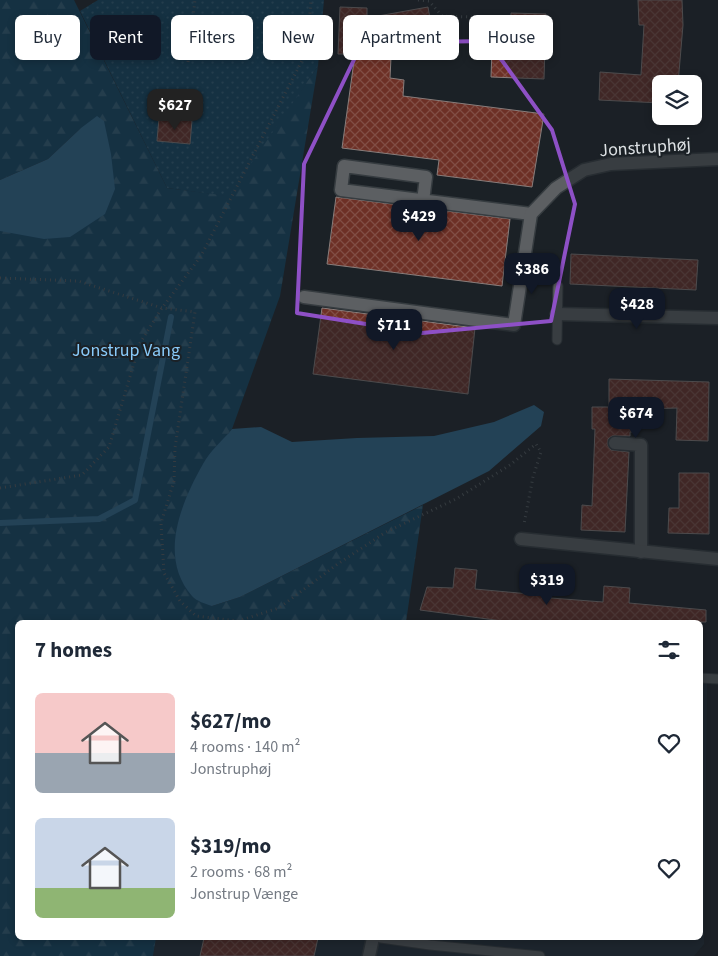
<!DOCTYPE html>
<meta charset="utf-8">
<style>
body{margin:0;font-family:"Source Sans 3",sans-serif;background:#f6f6f7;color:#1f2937;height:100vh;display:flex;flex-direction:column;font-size:19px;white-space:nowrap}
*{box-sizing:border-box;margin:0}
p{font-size:16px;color:#747a83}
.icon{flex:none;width:28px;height:28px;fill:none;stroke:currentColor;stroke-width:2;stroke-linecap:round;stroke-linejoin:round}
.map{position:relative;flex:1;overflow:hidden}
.panel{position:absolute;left:15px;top:620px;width:688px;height:320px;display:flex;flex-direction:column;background:#fff;border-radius:8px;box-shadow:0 2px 8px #0003}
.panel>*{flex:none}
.hud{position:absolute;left:15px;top:15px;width:689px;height:45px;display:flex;gap:10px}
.fabs{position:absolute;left:652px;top:75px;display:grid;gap:10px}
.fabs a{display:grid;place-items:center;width:50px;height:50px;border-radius:8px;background:#fff;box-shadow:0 2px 8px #0003;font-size:25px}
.price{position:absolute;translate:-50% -42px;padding:0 11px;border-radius:10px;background:#111827;color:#fff;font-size:16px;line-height:32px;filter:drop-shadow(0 1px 2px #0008)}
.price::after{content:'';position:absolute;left:50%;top:30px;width:15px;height:11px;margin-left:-8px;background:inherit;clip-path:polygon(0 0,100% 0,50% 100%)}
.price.selected{background:#222;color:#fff}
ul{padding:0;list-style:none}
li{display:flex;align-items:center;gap:15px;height:125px;padding:0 20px}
li span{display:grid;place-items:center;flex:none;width:140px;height:100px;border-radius:8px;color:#555}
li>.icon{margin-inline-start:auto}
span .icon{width:60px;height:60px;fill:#fffc;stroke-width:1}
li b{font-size:21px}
h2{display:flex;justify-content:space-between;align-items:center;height:60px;padding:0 20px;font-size:21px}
.chip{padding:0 18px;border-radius:8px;background:#fff;box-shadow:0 2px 8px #0003;font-size:18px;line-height:45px}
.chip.selected{background:#111827;color:#fff}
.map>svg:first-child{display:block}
</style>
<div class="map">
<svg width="718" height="956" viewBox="0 0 718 956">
<defs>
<pattern id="grass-dots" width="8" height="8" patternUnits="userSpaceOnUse" patternTransform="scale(1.25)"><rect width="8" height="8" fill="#0e4565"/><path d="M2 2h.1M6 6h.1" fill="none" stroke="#30607b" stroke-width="1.8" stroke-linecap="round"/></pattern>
<pattern id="forest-firs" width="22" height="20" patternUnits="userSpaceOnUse" patternTransform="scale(1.25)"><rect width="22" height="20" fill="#0e4565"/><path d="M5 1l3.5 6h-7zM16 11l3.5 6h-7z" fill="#30607b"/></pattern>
<pattern id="building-cross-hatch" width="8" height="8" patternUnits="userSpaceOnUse" patternTransform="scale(1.25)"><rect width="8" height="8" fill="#6d3026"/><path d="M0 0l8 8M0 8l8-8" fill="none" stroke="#814e45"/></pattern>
</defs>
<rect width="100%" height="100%" fill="#1b2126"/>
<path fill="#202c35" d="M700,683h7l-3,261 -10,12h-541l3,-18h544z"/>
<path fill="url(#grass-dots)" d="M98,0h226l-6,66 -86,131 -65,-9 -87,-177z"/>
<path fill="url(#forest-firs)" d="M0,0h74l93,188 62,8 89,-130 -38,230 -48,133 -28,34 8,143 28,-9 183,-92 -17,117h-388v316h138l-3,18h-153v-725h8l73,-103 -33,31 -48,21z"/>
<g fill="#2d6a91">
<path d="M97,116l7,5 7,33 4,35 -10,25 -35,23 -26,2 -44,-8v-51l48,-21 33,-31z"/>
<path d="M534,405l10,7 -3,14 -52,45 -249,126 -28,9c-6,-2 -16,-5 -20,-10 -34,-39 -11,-93 11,-132 7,-13 20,-24 29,-35l29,-2 31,15 65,-4 77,-2 60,-14z"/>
</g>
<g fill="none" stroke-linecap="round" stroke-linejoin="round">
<path stroke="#2d6a91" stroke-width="6" d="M0,523l99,-4 36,-19 36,-183"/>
</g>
<g fill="url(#building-cross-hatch)" stroke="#887d7b">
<path d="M638,0h44l1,25 -5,59h-17v19l-62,-3 1,-28 41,3 3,-50h-5z"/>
<path d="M340,7l27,1v10l61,-11 4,23 -40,7 -2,41 14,2 -1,16 141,18 -12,73 -95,-12 2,-15 -97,-12 13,-94h-17z"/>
<path d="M511,13l35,1 -2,65 -53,-2 1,-28 18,1z"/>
<path d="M159,118l33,2 -2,24 -33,-3z"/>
<path d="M336,197l174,22 -8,67 -175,-22z"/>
<path d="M571,254l127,6 -2,30 -126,-6z"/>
<path d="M322,308l153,20 -7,66 -155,-20z"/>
<path d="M609,379l100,3 -1,59 -32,-1 1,-32 -38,1 -1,23h-8v4h-18l-4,3v7l3,4 18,2 -4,80 -44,-2 1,-25 10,1 3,-77h-3v-22h17z"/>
<path d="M679,473h30v61l-41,-1 1,-25h10z"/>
<path d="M455,568l22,2 -2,19 76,7v2l52,4 1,-16 26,2 -1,15 77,7v12h-196l-90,-12 7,-23 26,1z"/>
<path d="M204,938h114l-4,18h-114z"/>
</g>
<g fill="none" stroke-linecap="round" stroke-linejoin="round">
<g stroke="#363c40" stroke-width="11">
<g id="lane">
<path d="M557,340l1,-54"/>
<path d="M700,678l18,1"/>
<path d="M381,938l49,7 110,11"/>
</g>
</g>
<g stroke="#363c40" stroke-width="15">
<g id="street">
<path d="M423,201l3,-24 -82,-11 -3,24 190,24"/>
<path d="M304,297l210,28 17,-111 25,-26 28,-18 27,-6 107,-5"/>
<path d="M557,314l161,4"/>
<path d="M615,443l26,2v107"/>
<path d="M521,539l197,20"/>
<path d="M369,956l4,-18"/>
</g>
</g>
<g stroke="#565b60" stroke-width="3" stroke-dasharray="1 4" stroke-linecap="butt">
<path d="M418,0l11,1 13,15 60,2"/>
<path d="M188,62l7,-62"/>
<path d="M0,278l78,3 84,27 33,4 -20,136 -1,33 -13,42 3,50 16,28 16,15 42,5 41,-13 60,-45 47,-31 70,-33 54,-34 26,-21 5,8 -8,25 -9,47"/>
<path d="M0,488l82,-13 27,-28 31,-104 22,-35 39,-52 106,-205 4,-51"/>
</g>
<use href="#lane" stroke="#5c5f62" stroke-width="9"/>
<use href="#street" stroke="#5c5f62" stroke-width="12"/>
</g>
<path d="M0 0H718V956H0ZM488,41l64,89 23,74 -24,117 -129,12 -125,-20 7,-149 58,-121z" fill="#1b2126" fill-opacity=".55" fill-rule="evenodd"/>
<path fill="none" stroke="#8e50c6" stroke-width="4" stroke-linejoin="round" d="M488,41l64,89 23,74 -24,117 -129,12 -125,-20 7,-149 58,-121z"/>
<g text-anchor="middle" stroke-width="4" stroke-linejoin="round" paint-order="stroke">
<g font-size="18" fill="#dce0e3" stroke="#1b2126">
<text transform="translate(645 147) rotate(-4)" y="6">Jonstruphøj</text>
</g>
<g font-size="18" fill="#89cbfa" stroke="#1b2126">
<text x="126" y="356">Jonstrup Vang</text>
</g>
</g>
</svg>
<div class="fabs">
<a><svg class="icon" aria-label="layers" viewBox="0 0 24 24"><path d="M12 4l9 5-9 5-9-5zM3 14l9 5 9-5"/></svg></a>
</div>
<b class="price selected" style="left:175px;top:131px">$627</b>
<b class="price" style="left:419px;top:242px">$429</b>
<b class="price" style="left:532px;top:295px">$386</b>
<b class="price" style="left:637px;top:330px">$428</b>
<b class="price" style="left:394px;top:351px">$711</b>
<b class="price" style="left:636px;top:439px">$674</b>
<b class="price" style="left:547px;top:606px">$319</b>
<div class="hud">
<a class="chip">Buy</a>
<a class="chip selected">Rent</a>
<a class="chip">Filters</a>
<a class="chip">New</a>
<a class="chip">Apartment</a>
<a class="chip">House</a>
</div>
<section class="panel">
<h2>7 homes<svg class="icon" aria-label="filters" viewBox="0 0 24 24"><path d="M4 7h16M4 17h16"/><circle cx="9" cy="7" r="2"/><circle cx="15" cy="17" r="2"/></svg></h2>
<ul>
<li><span style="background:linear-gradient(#f6c9c9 60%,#9aa5b1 0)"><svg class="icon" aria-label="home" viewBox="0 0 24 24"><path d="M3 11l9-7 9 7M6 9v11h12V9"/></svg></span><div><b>$627/mo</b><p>4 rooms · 140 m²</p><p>Jonstruphøj</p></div><svg class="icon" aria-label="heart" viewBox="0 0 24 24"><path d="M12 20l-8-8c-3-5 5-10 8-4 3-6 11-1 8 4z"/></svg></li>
<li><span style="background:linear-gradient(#c9d6e8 70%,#8fb573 0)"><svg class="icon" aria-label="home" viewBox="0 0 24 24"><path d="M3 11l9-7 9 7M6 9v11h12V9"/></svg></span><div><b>$319/mo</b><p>2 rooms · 68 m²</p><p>Jonstrup Vænge</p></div><svg class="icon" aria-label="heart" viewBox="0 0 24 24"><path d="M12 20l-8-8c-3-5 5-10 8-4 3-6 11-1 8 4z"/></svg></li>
</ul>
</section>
</div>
